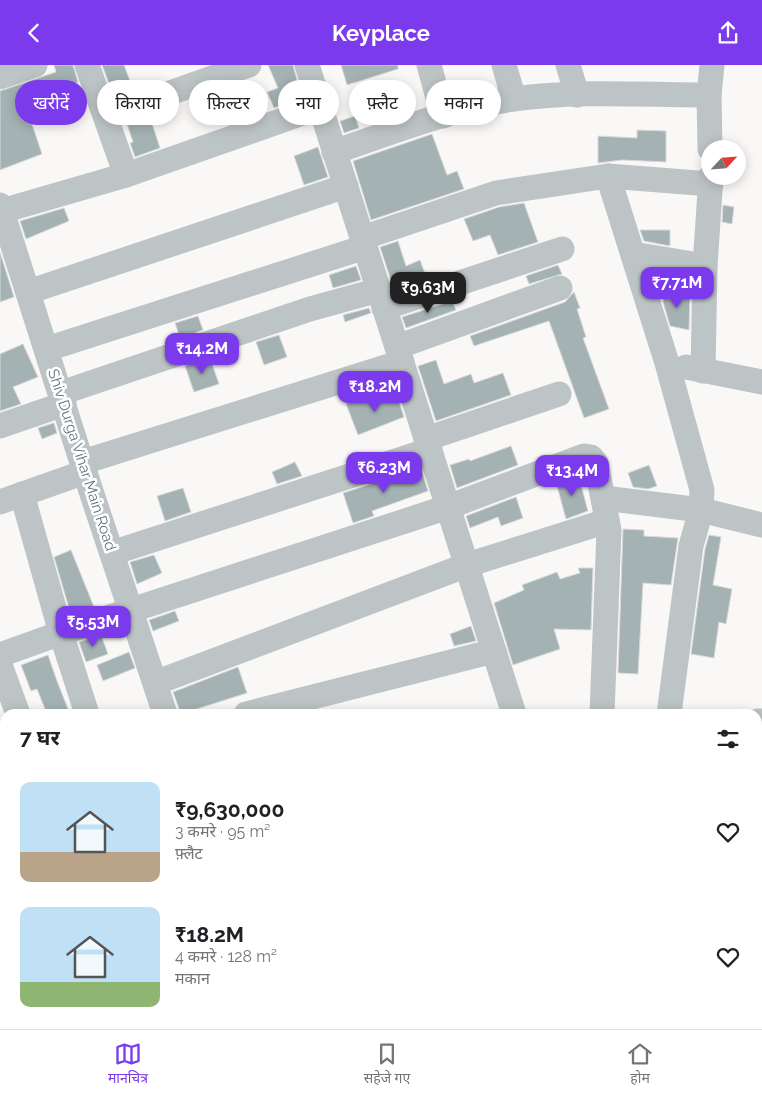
<!DOCTYPE html>
<html lang="hi">
<meta charset="utf-8">
<style>
body{margin:0;font-family:Raleway,"Noto Sans Devanagari",sans-serif;background:#f6f6f6;color:#202124;height:100vh;display:flex;flex-direction:column;font-size:19px;white-space:nowrap}
*{box-sizing:border-box;margin:0}
p{font-size:16px;color:#757577}
.icon{flex:none;width:28px;height:28px;fill:none;stroke:currentColor;stroke-width:2;stroke-linecap:round;stroke-linejoin:round}
.map{position:relative;flex:1;overflow:hidden}
.details{position:absolute;left:0px;top:644px;width:762px;height:321px;display:flex;flex-direction:column;background:#fff;border-radius:15px 15px 0 0;box-shadow:0 2px 12px #0003}
.details>*{flex:none}
.banner{position:absolute;left:15px;top:15px;width:500px;height:45px;display:flex;gap:10px}
.needle{width:32px;rotate:64deg}
.fabs{position:absolute;left:701px;top:75px;display:grid;gap:10px}
.fabs a{display:grid;place-items:center;width:45px;height:45px;border-radius:50%;background:#fff;box-shadow:0 2px 12px #0003;font-size:25px}
.price{position:absolute;translate:-50% -42px;padding:0 11px;border-radius:10px;background:#7c3aed;color:#fff;font-size:16px;line-height:32px;filter:drop-shadow(0 1px 2px #0008)}
.price::after{content:'';position:absolute;left:50%;top:30px;width:15px;height:11px;margin-left:-8px;background:inherit;clip-path:polygon(0 0,100% 0,50% 100%)}
.price.selected{background:#222;color:#fff}
ul{padding:0;list-style:none}
li{display:flex;align-items:center;gap:15px;height:125px;padding:0 20px}
li span{display:grid;place-items:center;flex:none;width:140px;height:100px;border-radius:10px;color:#555}
li>.icon{margin-inline-start:auto}
span .icon{width:60px;height:60px;fill:#fffc;stroke-width:1}
li b{font-size:21px}
h2{display:flex;justify-content:space-between;align-items:center;height:60px;padding:0 20px;font-size:21px}
.pill{padding:0 18px;border-radius:22px;background:#fff;box-shadow:0 2px 12px #0003;font-size:18px;line-height:45px}
.pill.selected{background:#7c3aed;color:#fff}
header{display:flex;justify-content:space-between;align-items:center;height:65px;padding:0 20px;background:#7c3aed;color:#fff;font-size:22px;font-weight:700}
.dock{display:flex;justify-content:space-around;align-items:center;height:70px;border-top:1px solid #e0e0e0;background:#fff;font-size:14px;color:#757577}
.dock a{display:grid;justify-items:center;gap:2px}
.dock .selected{color:#7c3aed}
.map>svg:first-child{display:block}
</style>
<header><svg class="icon" aria-label="back" viewBox="0 0 24 24"><path d="M15 5l-7 7 7 7"/></svg>Keyplace<svg class="icon" aria-label="share" viewBox="0 0 24 24"><path d="M12 15V3M7 8l5-5 5 5M5 13v7h14v-7"/></svg></header>
<div class="map">
<svg width="762" height="964" viewBox="0 0 762 964">
<rect width="100%" height="100%" fill="#f9f8f6"/>
<g fill="#a4b2b4" stroke="#dadad8">
<path d="M54,0h19l5,17 -24,10 5,12 -27,11 2,5 -3,1 11,33 -42,16v-79l56,-19z"/>
<path d="M102,0h22l11,29 3,-1 -1,12 4,6 8,3 11,34 -25,9 -5,-14 3,-1 -18,-54 -4,1z"/>
<path d="M268,0h25l9,33 -28,10 -7,-16 11,-4z"/>
<path d="M341,0h57v4l-51,16z"/>
<path d="M355,51l4,12 -15,5 -4,-12z"/>
<path d="M637,65l29,1v31l-44,-2 -24,3v-27l39,2z"/>
<path d="M432,69l15,41 10,-4 7,18 -93,31 -18,-59z"/>
<path d="M318,82l10,30 -24,8 -10,-29z"/>
<path d="M524,138l14,39 -40,13 -8,-20 -17,6 -9,-22 35,-12z"/>
<path d="M723,140l11,2 -2,17 -10,-2z"/>
<path d="M64,143l5,13 -43,18 -6,-18z"/>
<path d="M640,165h30v16l-26,-5z"/>
<path d="M398,176l8,25 14,-6 7,19 -33,11 -14,-43z"/>
<path d="M0,187l14,45 -14,5z"/>
<path d="M558,200l4,9 -33,10 -3,-8z"/>
<path d="M356,201l5,14 -28,8 -4,-13z"/>
<path d="M665,225l25,5 -1,35 -19,-4 -7,-24z"/>
<path d="M574,227l6,16 -3,1 9,28 -3,1 26,71 -25,9 -35,-97 -75,25 -4,-10 95,-34z"/>
<path d="M452,236l4,9 -50,18 -4,-11z"/>
<path d="M369,243l2,5 -26,9 -2,-7z"/>
<path d="M198,251l5,14 -23,8 -5,-15z"/>
<path d="M279,270l8,22 -23,8 -8,-23z"/>
<path d="M23,279l15,33 -25,10 8,17 -21,7v-57z"/>
<path d="M210,293l9,26 -25,8 -9,-26z"/>
<path d="M436,295l8,24 27,-10 3,9 29,-10 8,22 -75,26 -18,-55z"/>
<path d="M396,327l8,25 -46,18 -12,-31 20,-8 3,7z"/>
<path d="M54,358l3,10 -15,6 -4,-11z"/>
<path d="M511,381l7,19 -61,23 -7,-23 19,-6 1,2z"/>
<path d="M295,397l7,14 -25,8 -5,-12z"/>
<path d="M649,400l8,21 -9,3 -15,-2 -5,-14z"/>
<path d="M421,403l7,23 -56,20 2,5 -21,7 -10,-30z"/>
<path d="M578,409l10,37 -22,8 -10,-37z"/>
<path d="M183,423l8,24 -26,9 -8,-25z"/>
<path d="M516,432l7,21 -22,8 -3,-9 -28,11 -4,-12z"/>
<path d="M623,464l21,1v6l34,2 -7,47 -28,-2 -5,91 -20,-1z"/>
<path d="M709,470l12,2 -8,48 19,4 -6,35 -7,-2 -5,36 -23,-4 14,-105z"/>
<path d="M71,485l23,57 -23,8 -17,-58z"/>
<path d="M154,490l8,18 -25,11 -7,-22z"/>
<path d="M578,503h15l-2,62 -37,-1 6,20 -47,16 -19,-62 30,-13 -2,-5 35,-13 3,7 20,-6z"/>
<path d="M175,546l4,10 -26,10 -4,-11z"/>
<path d="M471,561l5,15 -22,5 -4,-12z"/>
<path d="M101,570l7,19 -22,8 -7,-20z"/>
<path d="M129,587l6,16 -32,13 -6,-16z"/>
<path d="M48,590l9,26 13,33h-23l-10,-25 -6,2 -10,-26z"/>
<path d="M238,602l9,26 -66,21 -8,-22z"/>
</g>
<g fill="none" stroke-linecap="round" stroke-linejoin="round">
<g stroke="#bdc4c6" stroke-width="25">
<path d="M87,0l39,110"/>
<path d="M307,0l207,649"/>
<path d="M429,0l14,51"/>
<path d="M504,0l10,34"/>
<path d="M568,0l9,30"/>
<path d="M0,12l35,-12"/>
<path d="M150,35l99,-35"/>
<path d="M710,84l-1,-54 3,-30"/>
<path d="M334,87c59,-20 119,-44 180,-53 64,-9 131,-4 195,-4"/>
<path d="M608,111l59,187 35,127 -1,20 -10,36 -22,168"/>
<path d="M0,140l90,283 75,226"/>
<path d="M2,146l124,-36 194,-68"/>
<path d="M362,173l134,-45 112,-17 103,8"/>
<path d="M633,189l72,12"/>
<path d="M28,227l318,-106"/>
<path d="M384,243l178,-59"/>
<path d="M397,282l163,-59"/>
<path d="M47,284l318,-102"/>
<path d="M686,302l76,15"/>
<path d="M703,306l2,-105 6,-90"/>
<path d="M61,328l249,-84 69,-19"/>
<path d="M0,361l64,-22"/>
<path d="M426,374l133,-45"/>
<path d="M83,397l319,-100"/>
<path d="M22,429l39,139 387,-126 136,-51 7,1 5,6 13,67 -7,184"/>
<path d="M604,433l97,12 61,15"/>
<path d="M0,437l85,-30"/>
<path d="M112,488l318,-103"/>
<path d="M0,590l61,-22 26,81"/>
<path d="M0,600l18,49"/>
<path d="M155,618l312,-118 140,-44"/>
<path d="M246,649l248,-63"/>
<path d="M758,656h4"/>
<path d="M0,918h5"/>
<path d="M37,960l1,4"/>
<path d="M625,960l1,4"/>
<path d="M281,964l11,-4"/>
<path d="M511,964l13,-4"/>
</g>
</g>
<g text-anchor="middle" stroke-width="5" stroke-linejoin="round" paint-order="stroke">
<g font-size="15" fill="#5f777b" stroke="#fff">
<text transform="translate(82 395) rotate(72)" y="5">Shiv Durga Vihar Main Road</text>
</g>
</g>
</svg>
<div class="fabs">
<a><svg class="needle" viewBox="-14 -14 28 28"><path d="M0-13l5 13h-10z" fill="#e53935"/><path d="M0 13l5-13h-10z" fill="#757577"/></svg></a>
</div>
<b class="price" style="left:677px;top:244px">₹7.71M</b>
<b class="price selected" style="left:428px;top:249px">₹9.63M</b>
<b class="price" style="left:202px;top:310px">₹14.2M</b>
<b class="price" style="left:375px;top:348px">₹18.2M</b>
<b class="price" style="left:384px;top:429px">₹6.23M</b>
<b class="price" style="left:572px;top:432px">₹13.4M</b>
<b class="price" style="left:93px;top:583px">₹5.53M</b>
<div class="banner">
<a class="pill selected">खरीदें</a>
<a class="pill">किराया</a>
<a class="pill">फ़िल्टर</a>
<a class="pill">नया</a>
<a class="pill">फ़्लैट</a>
<a class="pill">मकान</a>
</div>
<section class="details">
<h2>7 घर<svg class="icon" aria-label="filters" viewBox="0 0 24 24"><path d="M4 7h16M4 17h16"/><circle cx="9" cy="7" r="2"/><circle cx="15" cy="17" r="2"/></svg></h2>
<ul>
<li><span style="background:linear-gradient(#bfe0f5 70%,#b9a48a 0)"><svg class="icon" aria-label="home" viewBox="0 0 24 24"><path d="M3 11l9-7 9 7M6 9v11h12V9"/></svg></span><div><b>₹9,630,000</b><p>3 कमरे · 95 m²</p><p>फ़्लैट</p></div><svg class="icon" aria-label="heart" viewBox="0 0 24 24"><path d="M12 20l-8-8c-3-5 5-10 8-4 3-6 11-1 8 4z"/></svg></li>
<li><span style="background:linear-gradient(#bfe0f5 75%,#8fb573 0)"><svg class="icon" aria-label="home" viewBox="0 0 24 24"><path d="M3 11l9-7 9 7M6 9v11h12V9"/></svg></span><div><b>₹18.2M</b><p>4 कमरे · 128 m²</p><p>मकान</p></div><svg class="icon" aria-label="heart" viewBox="0 0 24 24"><path d="M12 20l-8-8c-3-5 5-10 8-4 3-6 11-1 8 4z"/></svg></li>
</ul>
</section>
</div>
<nav class="dock">
<a class="selected"><svg class="icon" aria-label="map" viewBox="0 0 24 24"><path d="M3 6l6-2 6 2 6-2v14l-6 2-6-2-6 2zM9 4v14M15 6v14"/></svg>मानचित्र</a>
<a><svg class="icon" aria-label="saved" viewBox="0 0 24 24"><path d="M7 4h10v16l-5-4-5 4z"/></svg>सहेजे गए</a>
<a><svg class="icon" aria-label="home" viewBox="0 0 24 24"><path d="M3 11l9-7 9 7M6 9v11h12V9"/></svg>होम</a>
</nav>
